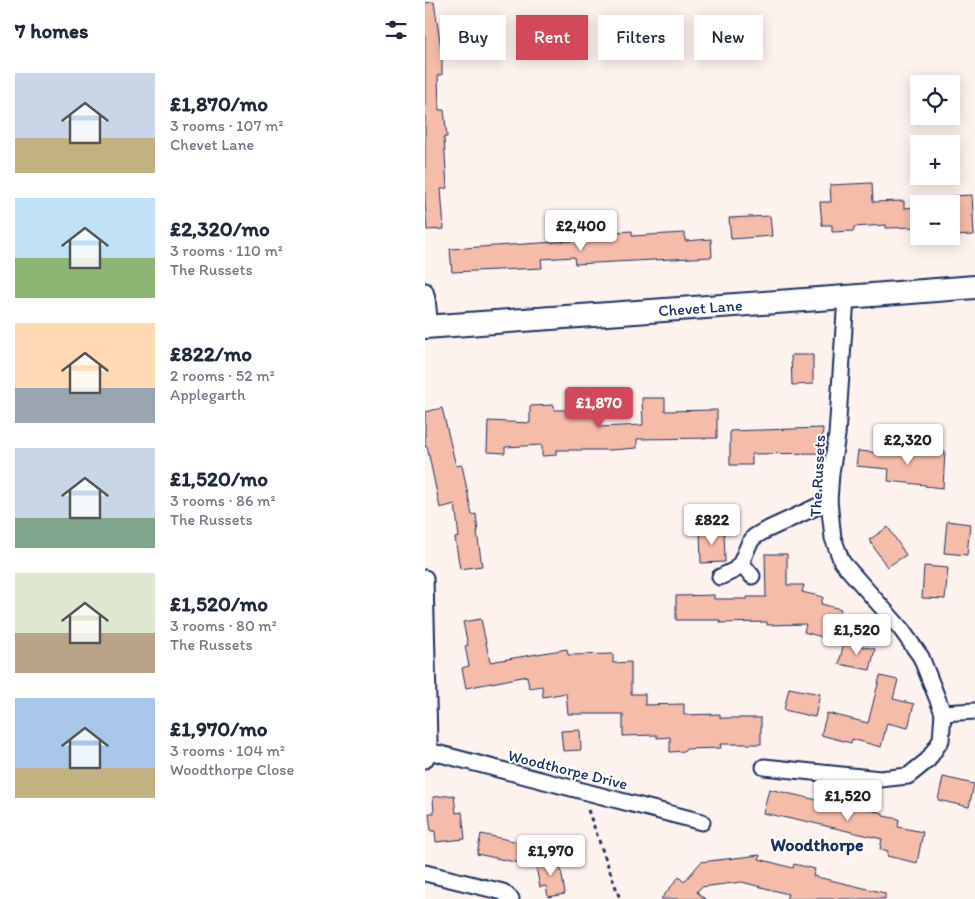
<!DOCTYPE html>
<meta charset="utf-8">
<style>
body{margin:0;font-family:Itim,sans-serif;background:#f6f6f7;color:#1f2937;height:100vh;display:flex;flex-direction:column;font-size:19px;white-space:nowrap}
*{box-sizing:border-box;margin:0}
p{font-size:16px;color:#747a83}
.icon{flex:none;width:28px;height:28px;fill:none;stroke:currentColor;stroke-width:2;stroke-linecap:round;stroke-linejoin:round}
.map{position:relative;flex:1;overflow:hidden}
.details{display:flex;flex-direction:column;background:#fff;width:425px}
.details>*{flex:none}
.top-card{position:absolute;left:15px;top:15px;width:460px;height:45px;display:flex;gap:10px}
.buttons{position:absolute;left:485px;top:75px;display:grid;gap:10px}
.buttons a{display:grid;place-items:center;width:50px;height:50px;border-radius:0px;background:#fff;box-shadow:0 2px 12px #0003;font-size:25px}
.price{position:absolute;translate:-50% -42px;padding:0 11px;border-radius:5px;background:#fff;color:#222;font-size:16px;line-height:32px;filter:drop-shadow(0 1px 2px #0008)}
.price::after{content:'';position:absolute;left:50%;top:30px;width:15px;height:11px;margin-left:-8px;background:inherit;clip-path:polygon(0 0,100% 0,50% 100%)}
.price.selected{background:#d1495b;color:#fff}
ul{padding:0;list-style:none}
li{display:flex;align-items:center;gap:15px;height:125px;padding:0 15px}
li span{display:grid;place-items:center;flex:none;width:140px;height:100px;border-radius:0px;color:#555}
li>.icon{margin-inline-start:auto}
span .icon{width:60px;height:60px;fill:#fffc;stroke-width:1}
li b{font-size:21px}
h2{display:flex;justify-content:space-between;align-items:center;height:60px;padding:0 15px;font-size:21px}
.chip{padding:0 18px;border-radius:0px;background:#fff;box-shadow:0 2px 12px #0003;font-size:18px;line-height:45px}
.chip.selected{background:#d1495b;color:#fff}
main{display:flex;flex:1;min-height:0}
.map>svg:first-child{display:block}
</style>
<main>
<section class="details">
<h2>7 homes<svg class="icon" aria-label="filters" viewBox="0 0 24 24"><path d="M4 7h16M4 17h16"/><circle cx="9" cy="7" r="2"/><circle cx="15" cy="17" r="2"/></svg></h2>
<ul>
<li><span style="background:linear-gradient(#c9d6e8 65%,#c2b280 0)"><svg class="icon" aria-label="home" viewBox="0 0 24 24"><path d="M3 11l9-7 9 7M6 9v11h12V9"/></svg></span><div><b>£1,870/mo</b><p>3 rooms · 107 m²</p><p>Chevet Lane</p></div></li>
<li><span style="background:linear-gradient(#bfe0f5 60%,#8fb573 0)"><svg class="icon" aria-label="home" viewBox="0 0 24 24"><path d="M3 11l9-7 9 7M6 9v11h12V9"/></svg></span><div><b>£2,320/mo</b><p>3 rooms · 110 m²</p><p>The Russets</p></div></li>
<li><span style="background:linear-gradient(#ffd9b3 65%,#9aa5b1 0)"><svg class="icon" aria-label="home" viewBox="0 0 24 24"><path d="M3 11l9-7 9 7M6 9v11h12V9"/></svg></span><div><b>£822/mo</b><p>2 rooms · 52 m²</p><p>Applegarth</p></div></li>
<li><span style="background:linear-gradient(#c9d6e8 70%,#7fa58c 0)"><svg class="icon" aria-label="home" viewBox="0 0 24 24"><path d="M3 11l9-7 9 7M6 9v11h12V9"/></svg></span><div><b>£1,520/mo</b><p>3 rooms · 86 m²</p><p>The Russets</p></div></li>
<li><span style="background:linear-gradient(#dfe7d0 60%,#b9a48a 0)"><svg class="icon" aria-label="home" viewBox="0 0 24 24"><path d="M3 11l9-7 9 7M6 9v11h12V9"/></svg></span><div><b>£1,520/mo</b><p>3 rooms · 80 m²</p><p>The Russets</p></div></li>
<li><span style="background:linear-gradient(#a9c7e8 70%,#c2b280 0)"><svg class="icon" aria-label="home" viewBox="0 0 24 24"><path d="M3 11l9-7 9 7M6 9v11h12V9"/></svg></span><div><b>£1,970/mo</b><p>3 rooms · 104 m²</p><p>Woodthorpe Close</p></div></li>
</ul>
</section>
<div class="map">
<svg width="550" height="899" viewBox="0 0 550 899">
<rect width="100%" height="100%" fill="#fdf2ee"/>
<filter id="ink" filterUnits="userSpaceOnUse"><feTurbulence type="fractalNoise" baseFrequency=".02" numOctaves="2"/><feDisplacementMap in="SourceGraphic" scale="10" xChannelSelector="R" yChannelSelector="G"/><feConvolveMatrix kernelMatrix="1 2 1 2 8 2 1 2 1" color-interpolation-filters="sRGB"/></filter>
<g filter="url(#ink)">
<g fill="#f5bcaa" stroke="#1b2f5e">
<path d="M9,2l8,52v21h-4l1,35h5l3,27h-3l3,51 -6,1 3,40 -17,1 -2,-28v-199z"/>
<path d="M447,183l1,19 31,-1v7l15,-1v20l-33,1v-3l-32,2v4l-22,1v-7h-10l-2,-23h11l-1,-17z"/>
<path d="M547,195l2,40 -23,1 1,-40z"/>
<path d="M345,216l2,20 -41,3 -2,-21z"/>
<path d="M207,231v5l53,-3v8l26,-2 1,18 -137,7 -1,-7 -33,2 1,9 -90,4 -2,-23 166,-11v-6z"/>
<path d="M366,355h22v29l-21,1z"/>
<path d="M217,398h23v13l52,-1v28l-80,1v9l-27,2h-54v5l-14,1v-11l-37,2v6l-18,-1 1,-31 42,2v-17l24,-1v5h34v5h11l1,12 43,-2z"/>
<path d="M17,408l14,58 6,-1 10,50 4,-1 2,18h-1l5,34 -22,3 -5,-31 4,-1 -4,-33 -15,4 -13,-62 -2,1v-35z"/>
<path d="M398,428l-2,25 -69,1v11h-22v-34z"/>
<path d="M504,450l16,1 -2,37 -18,-2 1,-1 -38,-4 1,-12 -33,-3 2,-15 25,2v-2l45,3z"/>
<path d="M522,521l23,3 -3,31 -23,-2z"/>
<path d="M463,527l18,28 -19,12 -18,-27z"/>
<path d="M275,529h24l1,33 -24,1z"/>
<path d="M340,554h22v31h17l-2,7 21,5 -2,7 20,5 -8,31 -29,-8 2,-8 -39,1v-3l-47,1v-3h-44v-24l38,-1v4h33v-2h19z"/>
<path d="M499,566l24,2 -3,31 -23,-1z"/>
<path d="M56,619l9,43 77,-13 1,6 45,-1v9l18,-1v32h14v11l39,-1v11l36,-1v4h41v26h-41l1,4 -36,1v2l-15,1v-15l-13,1v-3l-34,1v-22h-55l-2,-21 -23,4 -1,-11 -13,2 -2,-12 -61,12 -4,-20 7,-2 -4,-20 3,-1 -5,-23z"/>
<path d="M419,642l31,7 -5,21 -31,-6z"/>
<path d="M455,676l18,4 -5,19 21,5 -6,24 -21,-5 -6,24 -29,-8 -1,4 -30,-8 6,-22 41,10z"/>
<path d="M364,688l31,6 -5,23 -31,-7z"/>
<path d="M155,730l1,20 -18,1 -2,-20z"/>
<path d="M518,777l31,7 -5,23 -31,-7z"/>
<path d="M344,789l83,19v-2l31,7v3l16,3 -1,8 25,5 -6,31 -30,-7 1,-5 -8,-2 2,-10 -86,-20v1l-33,-7z"/>
<path d="M29,795l2,18 6,-1 3,27 -29,3 -1,-11h-4l-2,-18h5l-1,-16z"/>
<path d="M56,834l42,9 -4,20 -42,-9z"/>
<path d="M335,855l-1,4 34,9 1,-4 21,5 -2,7 72,17v6h-99l2,-5 -46,-12 -41,5 -4,5 8,7h-44l18,-22 5,5 17,-20z"/>
<path d="M134,858l6,36 -17,3 -2,-11 -6,1 -5,-25z"/>
</g>
<g fill="none" stroke-linecap="round" stroke-linejoin="round">
<g stroke="#1b2f5e" stroke-width="19">
<g id="minor">
<path d="M0,291l2,8 3,28"/>
<path d="M316,563l11,13"/>
<path d="M295,577l15,-7 6,-7 8,-19 5,-7 10,-6 65,-30"/>
<path d="M0,578l4,163v10l-4,9"/>
<path d="M518,713l32,-2"/>
<path d="M0,750l277,72"/>
<path d="M339,767l116,12 28,-3 20,-16 13,-20 2,-27 -22,-56 -20,-28 -59,-67 -9,-24 -4,-37 2,-28 6,-38 9,-138"/>
<path d="M0,873l78,19 8,7"/>
</g>
</g>
<g stroke="#1b2f5e" stroke-width="26">
<g id="secondary">
<path id="s1" d="M0,327l421,-30 129,-10"/>
</g>
</g>
<path stroke="#1b2f5e" stroke-width="3" stroke-dasharray="4 4" stroke-linecap="butt" d="M163,810l32,89"/>
<use href="#minor" stroke="#fff" stroke-width="15"/>
<use href="#secondary" stroke="#fff" stroke-width="22"/>
</g>
</g>
<g text-anchor="middle" stroke-width="4" stroke-linejoin="round" paint-order="stroke">
<g font-size="16" fill="#1b2f5e" stroke="#fff">
<text dy="6" stroke="none"><textPath href="#s1" startOffset="276">Chevet Lane</textPath></text>
<text transform="translate(392 476) rotate(-87)" y="6">The Russets</text>
<text transform="translate(143 769) rotate(14)" y="6">Woodthorpe Drive</text>
</g>
<g font-size="18" font-weight="bold" fill="#1b2f5e" stroke="#fff">
<text x="392" y="851">Woodthorpe</text>
</g>
</g>
</svg>
<div class="buttons">
<a><svg class="icon" aria-label="locate" viewBox="0 0 24 24"><circle cx="12" cy="12" r="6"/><path d="M12 2v4M12 18v4M2 12h4M18 12h4"/></svg></a>
<a>+</a>
<a>−</a>
</div>
<b class="price" style="left:156px;top:252px">£2,400</b>
<b class="price selected" style="left:174px;top:429px">£1,870</b>
<b class="price" style="left:483px;top:466px">£2,320</b>
<b class="price" style="left:287px;top:546px">£822</b>
<b class="price" style="left:432px;top:656px">£1,520</b>
<b class="price" style="left:423px;top:822px">£1,520</b>
<b class="price" style="left:126px;top:877px">£1,970</b>
<div class="top-card">
<a class="chip">Buy</a>
<a class="chip selected">Rent</a>
<a class="chip">Filters</a>
<a class="chip">New</a>
</div>
</div>
</main>
